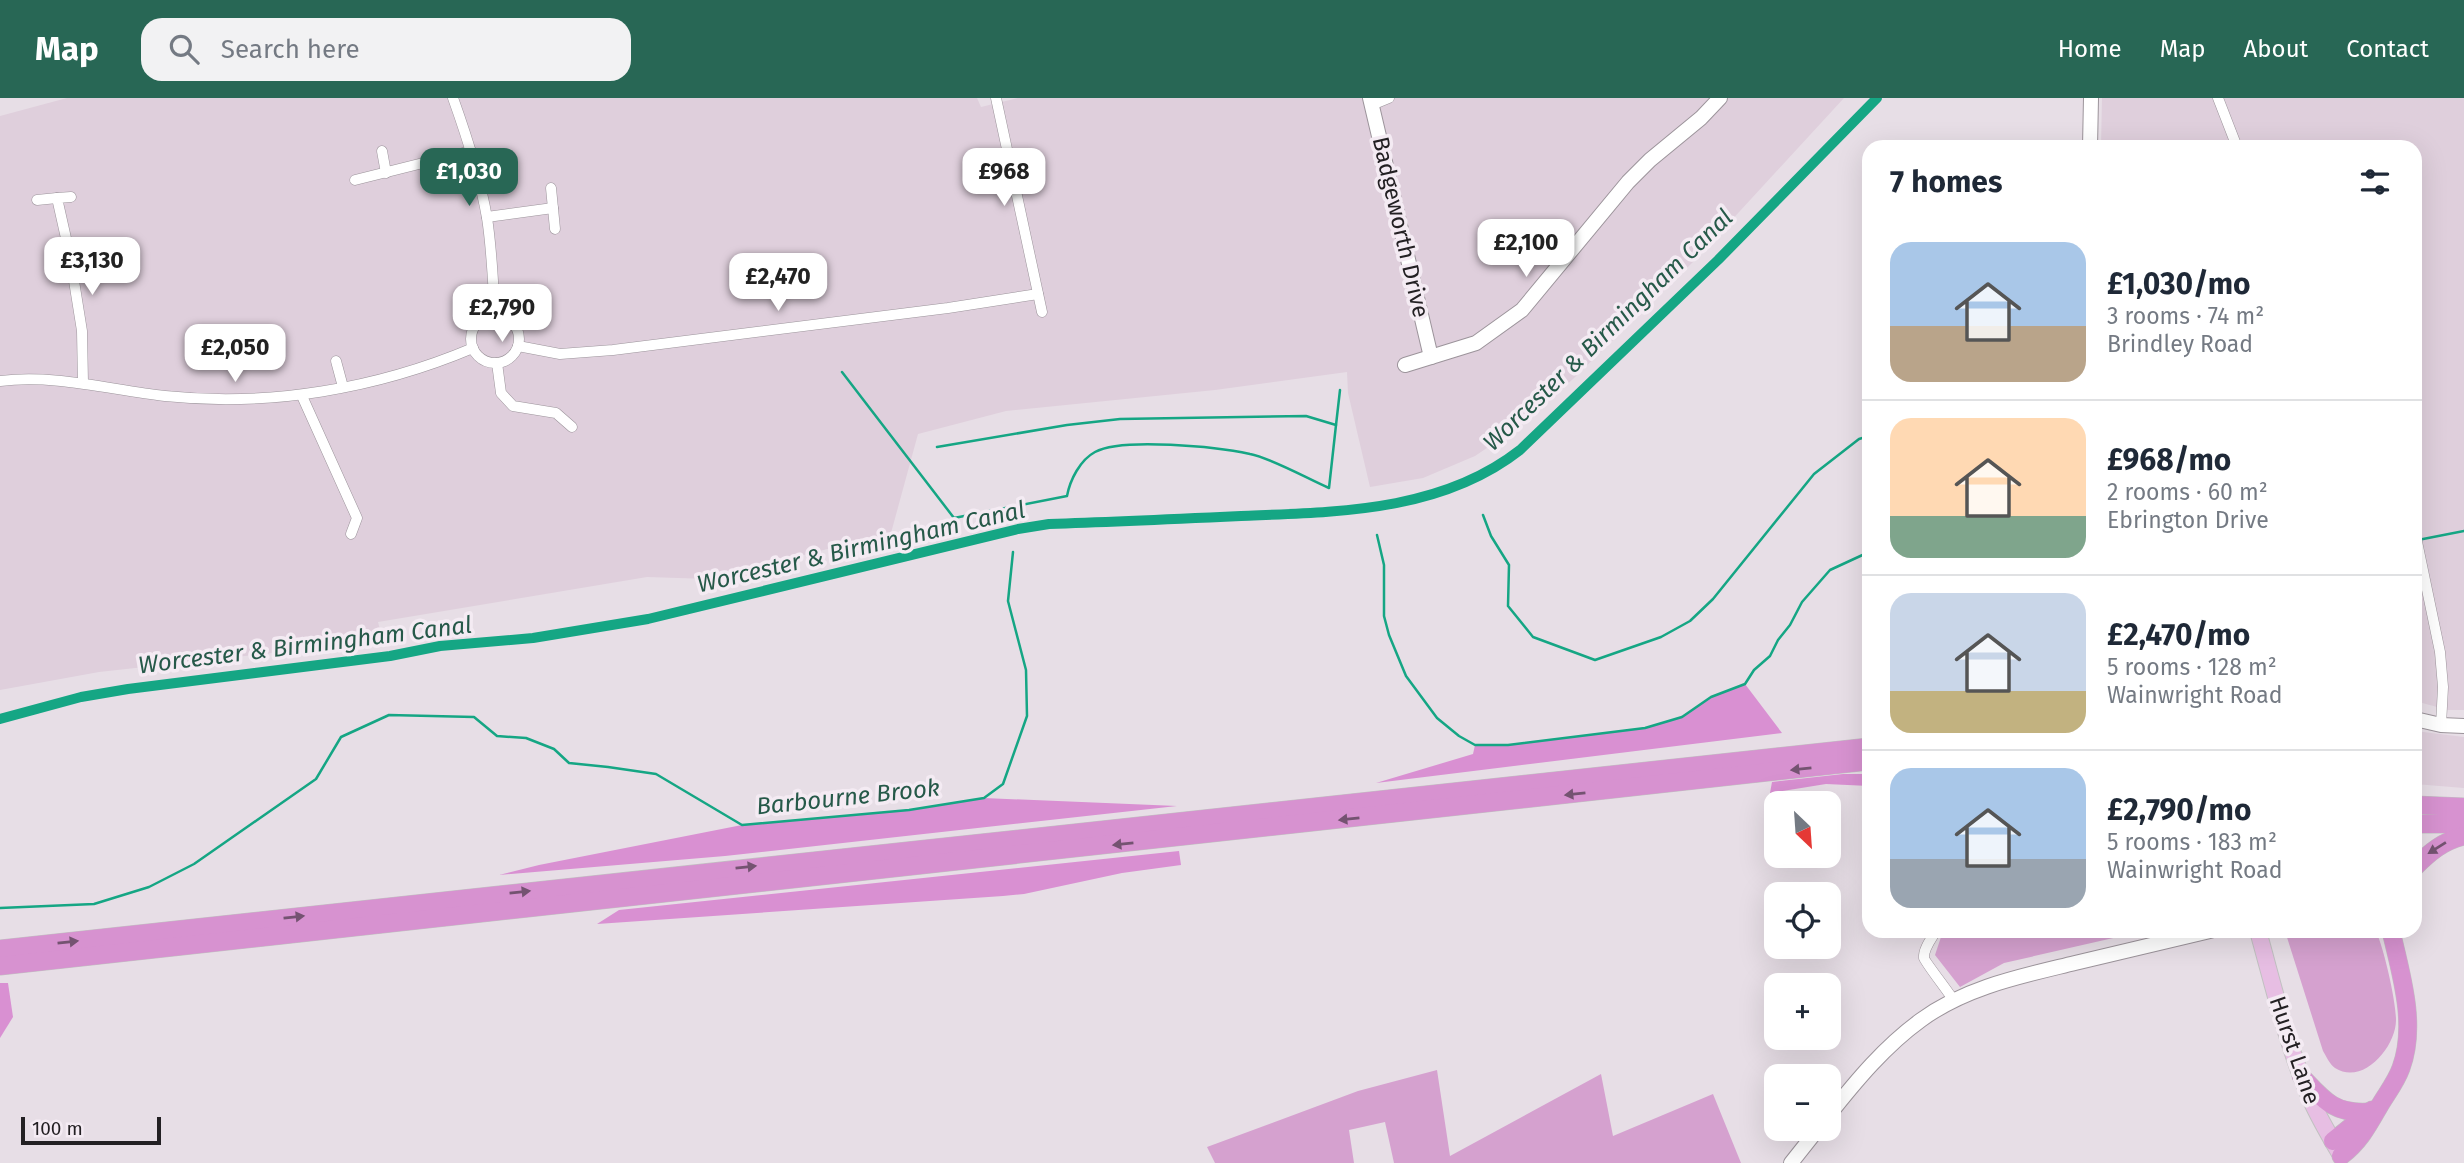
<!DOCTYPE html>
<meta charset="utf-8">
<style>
body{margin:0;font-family:"Fira Sans",sans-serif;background:#f2f2f3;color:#1f2937;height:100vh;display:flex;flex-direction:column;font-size:26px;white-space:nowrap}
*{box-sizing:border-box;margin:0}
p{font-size:23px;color:#747a83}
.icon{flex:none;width:38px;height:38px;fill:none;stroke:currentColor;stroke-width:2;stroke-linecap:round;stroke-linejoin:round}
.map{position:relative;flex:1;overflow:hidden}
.side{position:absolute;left:1862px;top:42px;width:560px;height:798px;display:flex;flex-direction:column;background:#fff;border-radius:21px;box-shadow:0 7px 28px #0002}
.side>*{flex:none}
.needle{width:46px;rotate:155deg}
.controls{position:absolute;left:1764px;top:693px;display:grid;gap:14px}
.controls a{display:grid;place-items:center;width:77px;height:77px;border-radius:14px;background:#fff;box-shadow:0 7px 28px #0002;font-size:35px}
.scale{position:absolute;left:21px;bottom:18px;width:140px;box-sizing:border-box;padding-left:7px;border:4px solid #232023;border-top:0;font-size:19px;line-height:24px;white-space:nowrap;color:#232023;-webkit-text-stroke:5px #f4ebf3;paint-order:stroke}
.price{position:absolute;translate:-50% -60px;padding:0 16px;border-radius:14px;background:#fff;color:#222;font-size:23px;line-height:46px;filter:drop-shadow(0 2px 4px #0008)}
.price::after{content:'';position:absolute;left:50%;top:42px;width:21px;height:16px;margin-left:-10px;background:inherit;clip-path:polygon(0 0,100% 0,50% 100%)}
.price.selected{background:#286755;color:#fff}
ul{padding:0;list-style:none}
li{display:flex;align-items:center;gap:21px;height:175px;padding:0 28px}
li+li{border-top:2px solid #e0e1e3}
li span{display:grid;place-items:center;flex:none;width:196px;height:140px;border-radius:21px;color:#555}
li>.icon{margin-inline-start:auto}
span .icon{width:84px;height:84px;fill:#fffc;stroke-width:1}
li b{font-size:30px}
h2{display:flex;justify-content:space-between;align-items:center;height:84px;padding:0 28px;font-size:30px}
header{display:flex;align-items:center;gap:42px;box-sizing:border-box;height:98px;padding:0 35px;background:#286755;color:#fff}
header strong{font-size:33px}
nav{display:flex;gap:38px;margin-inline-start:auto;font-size:24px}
.search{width:490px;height:63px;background:#f2f2f3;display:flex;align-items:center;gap:18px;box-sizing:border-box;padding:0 24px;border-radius:21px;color:#747a83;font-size:26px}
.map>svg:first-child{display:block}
</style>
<header>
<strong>Map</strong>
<div class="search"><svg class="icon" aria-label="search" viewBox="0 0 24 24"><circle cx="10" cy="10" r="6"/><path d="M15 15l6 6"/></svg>Search here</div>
<nav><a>Home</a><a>Map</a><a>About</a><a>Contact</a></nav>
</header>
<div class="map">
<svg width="2464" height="1065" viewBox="0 0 2464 1065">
<rect width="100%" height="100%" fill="#e7dee6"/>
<g fill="#dfcfdc">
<path d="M67,0h910l4,9 37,-9h826l-150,163 -121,118 -52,46 -46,31 -52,22 -53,9 -22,-94 -1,-21 -132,18 -209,21 -88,23 -27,99 -182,46 -62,-2 -269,45 5,19 -284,31 -99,18v-574z"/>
<path d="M2102,0h362v612h-16l-33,-9v-554h-314z"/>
<path d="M2415,633l49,6v51l-49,-4z"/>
</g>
<g fill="#d5a1cf">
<path d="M1943,833h178l1,5 -118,27 -44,24 -25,-32z"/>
<path d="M2285,833h91c8,18 20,70 20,89 0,27 -33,66 -61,48 -5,-3 -9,-12 -12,-17z"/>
<path d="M1437,972l13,86 151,-82 12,62 100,-42 28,69h-347l-9,-41 -36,8 5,33h-139l-8,-16 151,-56z"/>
</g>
<g fill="#d990d2">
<path d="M1745,586l37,49 -406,50 97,-29 2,-9h33l137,-17 37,-11 29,-20z"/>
<path d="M1843,676h26v12l-43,-2 -56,9 2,-11z"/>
<path d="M984,700l193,8 -452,50 -226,19 40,-10 203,-40 167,-15z"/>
<path d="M1179,753l2,14 -59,8 -98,21 -21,2 -406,28 22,-14z"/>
<path d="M0,885h8l5,34 -13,21z"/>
</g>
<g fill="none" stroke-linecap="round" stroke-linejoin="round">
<g stroke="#15a684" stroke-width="2.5">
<path d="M842,274l112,146 113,-22c3,-16 13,-36 28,-44 27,-15 123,-5 155,2 21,4 58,25 79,34l7,-63 -30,-9 -186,3 -53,6 -130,22"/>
<path d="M1336,327l4,-35"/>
<path d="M1483,417l8,21 18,29 -1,41 25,31 62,23 66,-23 29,-16 23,-22 101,-125 45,-35 10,-3"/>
<path d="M1377,437l7,30v51l5,19 17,41 31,42 22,18 16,9h33l137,-17 37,-11 29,-20 34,-13 9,-14 16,-14 8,-16 12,-15 12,-23 28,-32 39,-18"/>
<path d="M2418,442l46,-9"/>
<path d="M0,810l94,-4 55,-17 45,-23 122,-85 25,-42 48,-22 85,2 23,19 29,2 28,11 15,14 39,4 48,7 86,51 167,-15 75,-12 19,-14 24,-68 -1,-46 -18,-69 5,-49"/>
</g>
<path stroke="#15a684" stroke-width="10" d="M0,621l81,-22 47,-8 262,-33 50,-10 93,-8 115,-19 370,-90 31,-5c64,-2 128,-5 192,-8 96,-4 200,-4 279,-66l198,-190 159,-162"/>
<g stroke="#9c949b" stroke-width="11">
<g id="street">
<path d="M453,0c14,39 27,79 34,120 5,32 6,65 8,97"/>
<path d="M996,0l46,214"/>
<path d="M2218,0l19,49"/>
<path d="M1372,7l17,-7"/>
<path d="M382,53l4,22"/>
<path d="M355,82l116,-29"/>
<path d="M551,90l4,41"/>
<path d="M71,99l-14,1 13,58 12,75 1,52"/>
<path d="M37,102l20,-2"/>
<path d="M487,119l66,-9"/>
<circle cx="495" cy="241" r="24"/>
<path d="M518,248l42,8 53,-4 335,-42 90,-14"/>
<path d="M336,263l7,26"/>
<path d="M497,265l4,30 12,13 43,7 16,14"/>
<path d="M0,283c55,-7 111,9 165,15 104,11 211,-7 308,-48"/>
<path d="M302,298l55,122 -6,16"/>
<path d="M2415,434l25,120 3,35 -2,38"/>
<path d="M1936,833c-4,7 -13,18 -12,27 1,4 26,36 30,43"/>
</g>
</g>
<g stroke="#9c949b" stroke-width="16">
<g id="secondary">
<path d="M1370,0l61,259"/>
<path d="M2090,49l1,-49"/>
<path d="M1405,267l71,-22 46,-33 106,-128 22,-22 51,-42 19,-20"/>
<path d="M2415,621l26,6 23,1"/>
<path d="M1829,1017c27,-34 56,-69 92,-95 45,-33 101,-44 154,-57 45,-11 90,-21 135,-32"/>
<path d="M1791,1065l27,-34"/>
</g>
</g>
<g stroke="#c1c1c1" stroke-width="18">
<path id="primary" d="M2258,833c16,57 29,115 53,169 8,18 18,35 28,52"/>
</g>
<g stroke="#c1c1c1" stroke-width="19">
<g id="highway">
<path d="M2415,707l49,2"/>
<path d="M2415,726h49"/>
<path d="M2415,769c15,-15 28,-26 49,-31"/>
<path d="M0,851l1869,-202"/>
<path d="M0,868l1869,-205"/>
<path d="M2301,978c22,23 32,38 67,36"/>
<path d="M2333,1043l39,-31"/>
<path d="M2341,1058c19,-14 28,-32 39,-51 7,-12 16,-23 21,-37 16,-43 0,-94 -10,-137"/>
</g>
</g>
<use href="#street" stroke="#fff" stroke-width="10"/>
<use href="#secondary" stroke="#fff" stroke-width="14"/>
<use href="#primary" stroke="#e7bee3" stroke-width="16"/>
<use href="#highway" stroke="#d792d0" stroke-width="18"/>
</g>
<defs><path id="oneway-solid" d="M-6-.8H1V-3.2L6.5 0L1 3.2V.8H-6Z" transform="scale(1.75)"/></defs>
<g fill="#745371">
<use href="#oneway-solid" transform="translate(1801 671) rotate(174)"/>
<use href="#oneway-solid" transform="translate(1575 696) rotate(174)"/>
<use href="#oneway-solid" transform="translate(1349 721) rotate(174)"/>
<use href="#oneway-solid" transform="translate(1123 746) rotate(174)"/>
<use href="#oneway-solid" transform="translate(2437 750) rotate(148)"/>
<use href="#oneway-solid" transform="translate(746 769) rotate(-6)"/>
<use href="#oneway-solid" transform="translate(520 794) rotate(-6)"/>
<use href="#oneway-solid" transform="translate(294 819) rotate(-6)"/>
<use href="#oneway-solid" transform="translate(68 844) rotate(-6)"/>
</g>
<g text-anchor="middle" stroke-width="7" stroke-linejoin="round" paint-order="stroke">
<g font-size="23" fill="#232023" stroke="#f4ebf3">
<text transform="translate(1401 129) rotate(77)" y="8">Badgeworth Drive</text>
<text transform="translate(2295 952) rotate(71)" y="8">Hurst Lane</text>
</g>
<g font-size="24" font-style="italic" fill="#265949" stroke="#f4ebf3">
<text transform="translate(1608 232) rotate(-44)" y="8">Worcester &amp; Birmingham Canal</text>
<text transform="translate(861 449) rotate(-13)" y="8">Worcester &amp; Birmingham Canal</text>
<text transform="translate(305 547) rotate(-7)" y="8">Worcester &amp; Birmingham Canal</text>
<text transform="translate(848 699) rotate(-6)" y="8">Barbourne Brook</text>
</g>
</g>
</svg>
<div class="controls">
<a><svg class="needle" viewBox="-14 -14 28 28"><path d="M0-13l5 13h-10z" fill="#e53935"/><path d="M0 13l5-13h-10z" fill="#747a83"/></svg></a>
<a><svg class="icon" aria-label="locate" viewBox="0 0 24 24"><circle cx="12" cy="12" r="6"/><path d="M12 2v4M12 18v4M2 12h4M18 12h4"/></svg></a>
<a>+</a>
<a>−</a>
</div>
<div class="scale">100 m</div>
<b class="price selected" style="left:469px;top:110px">£1,030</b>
<b class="price" style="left:1004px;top:110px">£968</b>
<b class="price" style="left:1526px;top:181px">£2,100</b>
<b class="price" style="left:92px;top:199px">£3,130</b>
<b class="price" style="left:778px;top:215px">£2,470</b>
<b class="price" style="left:502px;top:246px">£2,790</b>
<b class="price" style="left:235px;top:286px">£2,050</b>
<section class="side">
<h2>7 homes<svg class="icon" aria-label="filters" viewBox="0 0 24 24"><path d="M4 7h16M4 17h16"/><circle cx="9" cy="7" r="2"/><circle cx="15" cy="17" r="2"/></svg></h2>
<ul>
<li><span style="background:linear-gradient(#a9c7e8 60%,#b9a48a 0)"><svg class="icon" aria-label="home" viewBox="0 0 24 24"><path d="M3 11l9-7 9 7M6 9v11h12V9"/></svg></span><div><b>£1,030/mo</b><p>3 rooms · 74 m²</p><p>Brindley Road</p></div></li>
<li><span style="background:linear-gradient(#ffd9b3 70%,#7fa58c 0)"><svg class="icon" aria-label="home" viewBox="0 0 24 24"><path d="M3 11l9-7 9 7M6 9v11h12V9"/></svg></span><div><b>£968/mo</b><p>2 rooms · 60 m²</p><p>Ebrington Drive</p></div></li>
<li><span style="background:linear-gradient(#c9d6e8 70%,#c2b280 0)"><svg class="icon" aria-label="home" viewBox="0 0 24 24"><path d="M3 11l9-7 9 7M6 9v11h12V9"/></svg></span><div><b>£2,470/mo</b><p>5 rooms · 128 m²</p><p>Wainwright Road</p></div></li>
<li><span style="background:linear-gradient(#a9c7e8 65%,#9aa5b1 0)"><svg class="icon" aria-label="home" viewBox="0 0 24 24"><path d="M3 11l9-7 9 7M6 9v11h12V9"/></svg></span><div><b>£2,790/mo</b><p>5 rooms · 183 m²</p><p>Wainwright Road</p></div></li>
</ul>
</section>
</div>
